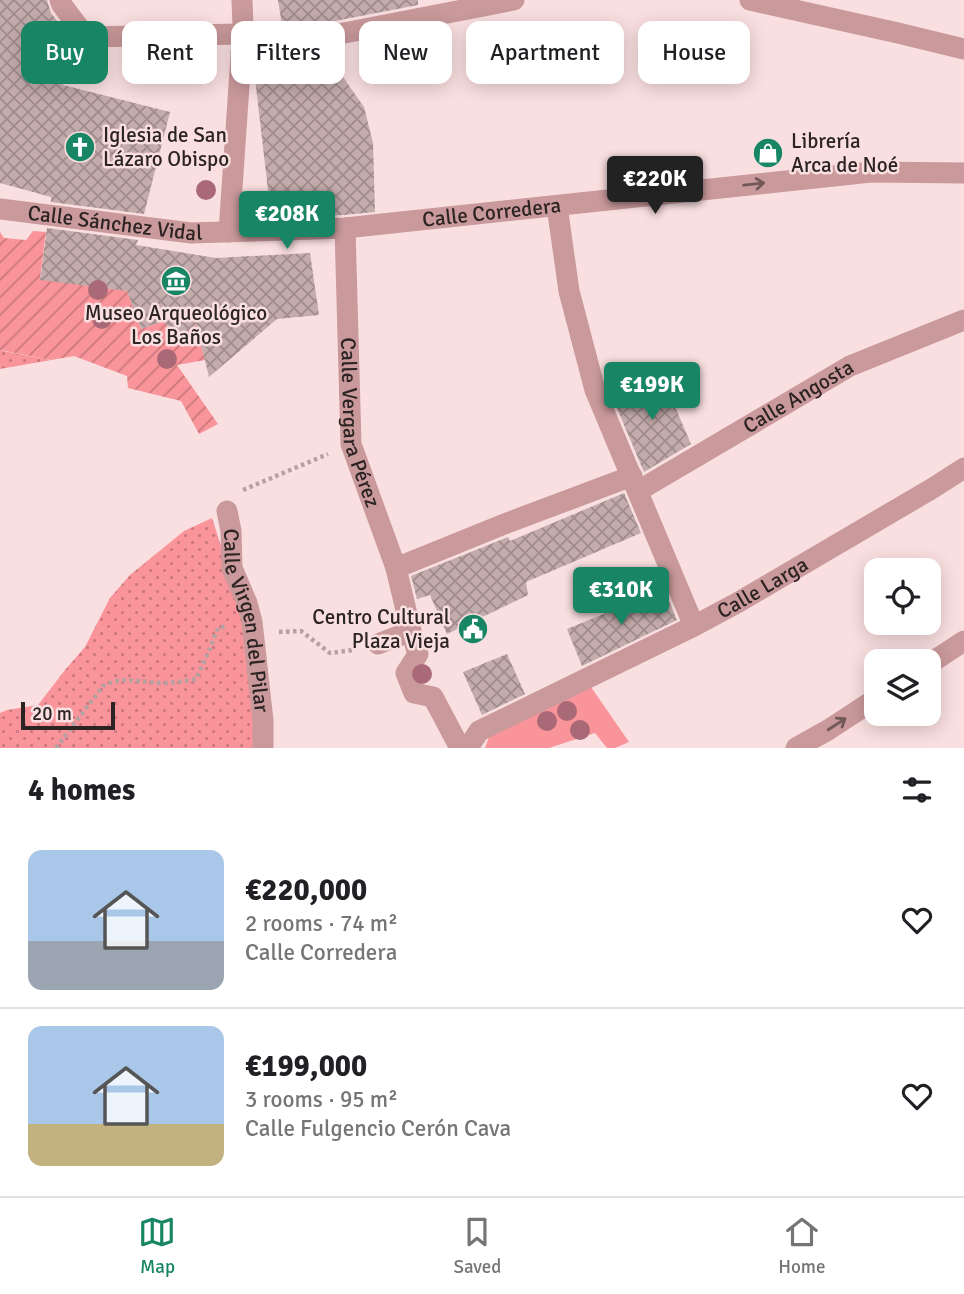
<!DOCTYPE html>
<meta charset="utf-8">
<style>
body{margin:0;font-family:Signika,sans-serif;background:#f6f6f6;color:#202124;height:100vh;display:flex;flex-direction:column;font-size:26px;white-space:nowrap}
*{box-sizing:border-box;margin:0}
p{font-size:23px;color:#757577}
.icon{flex:none;width:38px;height:38px;fill:none;stroke:currentColor;stroke-width:2;stroke-linecap:round;stroke-linejoin:round}
.map{position:relative;height:748px;overflow:hidden}
.panel{display:flex;flex-direction:column;background:#fff;flex:1}
.panel>*{flex:none}
.hud{position:absolute;left:21px;top:21px;width:922px;height:63px;display:flex;gap:14px}
.controls{position:absolute;left:864px;top:558px;display:grid;gap:14px}
.controls a{display:grid;place-items:center;width:77px;height:77px;border-radius:14px;background:#fff;box-shadow:0 4px 18px #0003;font-size:35px}
.scale{position:absolute;left:21px;bottom:18px;width:94px;box-sizing:border-box;padding-left:7px;border:4px solid #2c2323;border-top:0;font-size:19px;line-height:24px;white-space:nowrap;color:#2c2323;-webkit-text-stroke:5px #fadfe0;paint-order:stroke}
.price{position:absolute;translate:-50% -60px;padding:0 16px;border-radius:7px;background:#188664;color:#fff;font-size:23px;line-height:46px;filter:drop-shadow(0 2px 4px #0008)}
.price::after{content:'';position:absolute;left:50%;top:42px;width:21px;height:16px;margin-left:-10px;background:inherit;clip-path:polygon(0 0,100% 0,50% 100%)}
.price.active{background:#222;color:#fff}
ul{padding:0;list-style:none}
li{display:flex;align-items:center;gap:21px;height:175px;padding:0 28px}
li+li{border-top:2px solid #e0e0e0}
li span{display:grid;place-items:center;flex:none;width:196px;height:140px;border-radius:14px;color:#555}
li>.icon{margin-inline-start:auto}
span .icon{width:84px;height:84px;fill:#fffc;stroke-width:1}
li b{font-size:30px}
h2{display:flex;justify-content:space-between;align-items:center;height:84px;padding:0 28px;font-size:30px}
.chip{padding:0 24px;border-radius:14px;background:#fff;box-shadow:0 4px 18px #0003;font-size:24px;line-height:63px}
.chip.active{background:#188664;color:#fff}
.menu{display:flex;justify-content:space-around;align-items:center;height:98px;border-top:2px solid #e0e0e0;background:#fff;font-size:19px;color:#757577}
.menu a{display:grid;justify-items:center;gap:4px}
.menu .active{color:#188664}
.map>svg:first-child{display:block}
</style>
<div class="map">
<svg width="964" height="748" viewBox="0 0 964 748">
<defs>
<pattern id="grass-dots" width="8" height="8" patternUnits="userSpaceOnUse" patternTransform="scale(1.75)"><rect width="8" height="8" fill="#f9949a"/><path d="M2 2h.1M6 6h.1" fill="none" stroke="#ca787d" stroke-width="1.8" stroke-linecap="round"/></pattern>
<pattern id="garden-furrows" width="10" height="10" patternUnits="userSpaceOnUse" patternTransform="scale(1.75)"><rect width="10" height="10" fill="#f9949a"/><path d="M-1 1l2-2M0 10L10 0M9 11l2-2" fill="none" stroke="#ca787d"/></pattern>
<pattern id="building-cross-hatch" width="8" height="8" patternUnits="userSpaceOnUse" patternTransform="scale(1.75)"><rect width="8" height="8" fill="#c5acac"/><path d="M0 0l8 8M0 8l8-8" fill="none" stroke="#a08c8c"/></pattern>
</defs>
<rect width="100%" height="100%" fill="#fadfe0"/>
<g fill="url(#grass-dots)">
<path d="M0,350l3,1 48,9 -51,9z"/>
<path d="M212,518l32,100 12,130h-256v-35l7,-3 31,-5 27,-35 20,-23 25,-49 20,-23 54,-44z"/>
</g>
<path fill="#f9949a" d="M591,687l38,55 -14,6h-8l-12,-15 -46,15h-64l5,-14z"/>
<path fill="url(#garden-furrows)" d="M33,231l13,1 -6,47 87,12 14,38 22,-8 16,17 17,-14 9,36 -28,5 41,59 -19,10 -18,-33 -53,-13 -1,-12 -53,-20 -23,4 -51,-10v-118l4,6 22,2z"/>
<g fill="url(#building-cross-hatch)">
<path d="M0,0h47l4,13 14,18 2,19 -4,35 107,27 -26,102 -93,-12v-5l-51,-14z"/>
<path d="M278,0h140v5l-135,26z"/>
<path d="M324,50l40,57 9,36 2,69 -31,3 -65,2 -9,-9 -15,-130 5,-9 28,-6 -1,-6z"/>
<path d="M47,228l91,12 -2,5 80,13 94,-5 9,62 -42,4 -68,58 -13,-53 -17,15 -16,-18 -22,8 -14,-38 -87,-11z"/>
<path d="M660,372l31,72 -47,28 -31,-73z"/>
<path d="M624,493l17,40 -115,49 2,13 -81,39 -17,-39 -13,4 -6,-23 97,-39 2,4z"/>
<path d="M664,589l13,31 -95,46 -15,-37z"/>
<path d="M507,654l18,40 -43,21 -19,-43z"/>
</g>
<g fill="none" stroke-linecap="round" stroke-linejoin="round">
<g stroke="#b6a1a2" stroke-width="4.5" stroke-dasharray="3.5 3.5" stroke-linecap="butt">
<path d="M243,490l85,-36"/>
<path d="M279,632l22,-1 29,22 23,-3"/>
<path d="M56,748l47,-62c21,-11 38,-3 60,-3 11,0 22,-2 33,-4l12,-26 10,-25 9,-2"/>
</g>
<g stroke="#c9999b" stroke-width="21">
<path d="M60,0l2,5 24,32 156,-3"/>
<path d="M750,0l148,33 66,16"/>
<path d="M241,53l273,-53"/>
<path d="M557,206l12,85 26,99 99,236"/>
<path id="s1" d="M0,209l191,24 154,-5 526,-56 93,1"/>
<path id="s2" d="M345,228l6,216 45,124 15,63 7,23 -12,19 8,20 19,4 27,51"/>
<path d="M229,232l14,-205 -1,-27"/>
<path id="s3" d="M638,491l212,-125 114,-46"/>
<path id="s4" d="M227,511l4,20 1,37 15,35 5,19 11,99v27"/>
<path d="M396,568l111,-45 125,-47"/>
<path d="M378,644l33,-13"/>
<path d="M929,664l35,-23"/>
<path id="s5" d="M468,748l11,-17 215,-105 43,-23 196,-115 31,-20"/>
<path d="M796,748l32,-18 49,-32"/>
</g>
</g>
<g fill="#aa6976">
<circle cx="206" cy="190" r="10"/>
<circle cx="98" cy="290" r="10"/>
<circle cx="102" cy="319" r="10"/>
<circle cx="167" cy="359" r="10"/>
<circle cx="422" cy="674" r="10"/>
<circle cx="567" cy="711" r="10"/>
<circle cx="547" cy="721" r="10"/>
<circle cx="580" cy="730" r="10"/>
</g>
<defs><path id="oneway-shaft" d="M-6 0H5M1.5-3L5.5 0L1.5 3" fill="none" stroke-width="1.6" stroke-linecap="round" stroke-linejoin="round" transform="scale(1.75)"/></defs>
<g stroke="#735859">
<use href="#oneway-shaft" transform="translate(754 184) rotate(-6)"/>
<use href="#oneway-shaft" transform="translate(837 724) rotate(-33)"/>
</g>
<defs>
<g id="church-disc" transform="scale(1.575)"><circle r="9.5" fill="#188664" stroke="#fadfe0"/><path d="M-1.2-6h2.4v3.5h3.3v2.4h-3.3V6h-2.4V-.1h-3.3v-2.4h3.3Z" fill="#fff"/></g>
<g id="shop-disc" transform="scale(1.575)"><circle r="9.5" fill="#188664" stroke="#fadfe0"/><path d="M-5-2.5h2.3a2.7 3.5 0 0 1 5.4 0H5L5.5 6h-11ZM-1.5-2.5h3a1.5 2.3 0 0 0-3 0Z" fill="#fff"/></g>
<g id="museum-disc" transform="scale(1.575)"><circle r="9.5" fill="#188664" stroke="#fadfe0"/><path d="M0-6L6-3V-2H-6V-3ZM-5-1h2V3h-2ZM-1-1h2V3h-2ZM3-1h2V3H3ZM-6 4H6V6H-6Z" fill="#fff"/></g>
<g id="civic-disc" transform="scale(1.575)"><circle r="9.5" fill="#188664" stroke="#fadfe0"/><path d="M-.6-6.5H3V-4.5H.6V-3L4-1V1h2V6H-6V1h2V-1L-.6-3ZM-1.2 2.5V6h2.4V2.5Z" fill="#fff"/></g>
</defs>
<g fill-rule="evenodd">
<use href="#church-disc" x="80" y="147"/>
<use href="#shop-disc" x="768" y="153"/>
<use href="#museum-disc" x="176" y="281"/>
<use href="#civic-disc" x="473" y="629"/>
</g>
<g text-anchor="middle" stroke-width="5" stroke-linejoin="round" paint-order="stroke">
<g font-size="21" fill="#2c2323" stroke="#fadfe0" text-anchor="start">
<text x="103" y="142">Iglesia de San<tspan x="103" dy="24">Lázaro Obispo</tspan></text>
<text x="791" y="148">Librería<tspan x="791" dy="24">Arca de Noé</tspan></text>
<text x="176" y="320" text-anchor="middle">Museo Arqueológico<tspan x="176" dy="24">Los Baños</tspan></text>
<text x="450" y="624" text-anchor="end">Centro Cultural<tspan x="450" dy="24">Plaza Vieja</tspan></text>
</g>
<g font-size="21" fill="#2c2323" stroke="#fadfe0">
<text dy="7" stroke="none"><textPath href="#s1" startOffset="494">Calle Corredera</textPath></text>
<text dy="7" stroke="none"><textPath href="#s1" startOffset="116">Calle Sánchez Vidal</textPath></text>
<text dy="7" stroke="none"><textPath href="#s3" startOffset="186">Calle Angosta</textPath></text>
<text dy="7" stroke="none"><textPath href="#s2" startOffset="196">Calle Vergara Pérez</textPath></text>
<text dy="7" stroke="none"><textPath href="#s5" startOffset="338">Calle Larga</textPath></text>
<text dy="7" stroke="none"><textPath href="#s4" startOffset="112">Calle Virgen del Pilar</textPath></text>
</g>
</g>
</svg>
<div class="controls">
<a><svg class="icon" aria-label="locate" viewBox="0 0 24 24"><circle cx="12" cy="12" r="6"/><path d="M12 2v4M12 18v4M2 12h4M18 12h4"/></svg></a>
<a><svg class="icon" aria-label="layers" viewBox="0 0 24 24"><path d="M12 4l9 5-9 5-9-5zM3 14l9 5 9-5"/></svg></a>
</div>
<div class="scale">20 m</div>
<b class="price active" style="left:655px;top:216px">€220K</b>
<b class="price" style="left:287px;top:251px">€208K</b>
<b class="price" style="left:652px;top:422px">€199K</b>
<b class="price" style="left:621px;top:627px">€310K</b>
<div class="hud">
<a class="chip active">Buy</a>
<a class="chip">Rent</a>
<a class="chip">Filters</a>
<a class="chip">New</a>
<a class="chip">Apartment</a>
<a class="chip">House</a>
</div>
</div>
<section class="panel">
<h2>4 homes<svg class="icon" aria-label="filters" viewBox="0 0 24 24"><path d="M4 7h16M4 17h16"/><circle cx="9" cy="7" r="2"/><circle cx="15" cy="17" r="2"/></svg></h2>
<ul>
<li><span style="background:linear-gradient(#a9c7e8 65%,#9aa5b1 0)"><svg class="icon" aria-label="home" viewBox="0 0 24 24"><path d="M3 11l9-7 9 7M6 9v11h12V9"/></svg></span><div><b>€220,000</b><p>2 rooms · 74 m²</p><p>Calle Corredera</p></div><svg class="icon" aria-label="heart" viewBox="0 0 24 24"><path d="M12 20l-8-8c-3-5 5-10 8-4 3-6 11-1 8 4z"/></svg></li>
<li><span style="background:linear-gradient(#a9c7e8 70%,#c2b280 0)"><svg class="icon" aria-label="home" viewBox="0 0 24 24"><path d="M3 11l9-7 9 7M6 9v11h12V9"/></svg></span><div><b>€199,000</b><p>3 rooms · 95 m²</p><p>Calle Fulgencio Cerón Cava</p></div><svg class="icon" aria-label="heart" viewBox="0 0 24 24"><path d="M12 20l-8-8c-3-5 5-10 8-4 3-6 11-1 8 4z"/></svg></li>
</ul>
</section>
<nav class="menu">
<a class="active"><svg class="icon" aria-label="map" viewBox="0 0 24 24"><path d="M3 6l6-2 6 2 6-2v14l-6 2-6-2-6 2zM9 4v14M15 6v14"/></svg>Map</a>
<a><svg class="icon" aria-label="saved" viewBox="0 0 24 24"><path d="M7 4h10v16l-5-4-5 4z"/></svg>Saved</a>
<a><svg class="icon" aria-label="home" viewBox="0 0 24 24"><path d="M3 11l9-7 9 7M6 9v11h12V9"/></svg>Home</a>
</nav>
